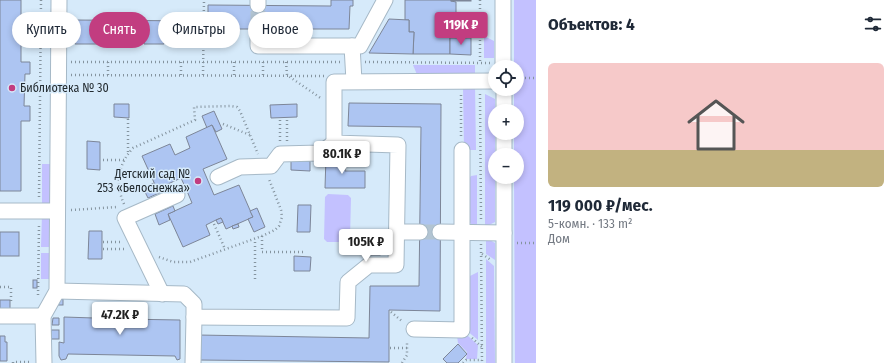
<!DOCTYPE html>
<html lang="ru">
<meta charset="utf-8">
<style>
body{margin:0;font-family:"Fira Sans Condensed",sans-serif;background:#f2f2f3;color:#1f2937;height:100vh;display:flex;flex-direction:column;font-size:15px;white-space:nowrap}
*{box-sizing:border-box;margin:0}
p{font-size:13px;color:#747a83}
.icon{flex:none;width:22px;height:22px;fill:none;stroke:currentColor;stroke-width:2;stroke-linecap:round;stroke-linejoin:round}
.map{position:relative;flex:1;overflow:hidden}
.drawer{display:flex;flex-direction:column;background:#fff;width:360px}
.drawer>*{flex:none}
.top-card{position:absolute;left:12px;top:12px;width:380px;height:36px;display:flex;gap:8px}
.fabs{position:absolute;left:488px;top:60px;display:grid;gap:8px}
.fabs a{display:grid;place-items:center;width:36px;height:36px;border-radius:50%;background:#fff;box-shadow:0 2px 6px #0003;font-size:20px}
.price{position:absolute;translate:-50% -34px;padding:0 9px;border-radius:4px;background:#fff;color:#222;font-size:13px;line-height:26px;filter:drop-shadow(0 1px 2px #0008)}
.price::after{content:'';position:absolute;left:50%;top:24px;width:12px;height:9px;margin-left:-6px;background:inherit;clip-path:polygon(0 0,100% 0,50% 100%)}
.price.selected{background:#c23d80;color:#fff}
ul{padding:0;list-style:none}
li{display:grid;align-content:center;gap:8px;height:212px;padding:0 12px}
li+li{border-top:1px solid #e0e1e3}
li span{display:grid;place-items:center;height:124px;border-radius:6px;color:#555}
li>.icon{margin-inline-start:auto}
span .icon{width:72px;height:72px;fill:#fffc;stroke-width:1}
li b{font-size:17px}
h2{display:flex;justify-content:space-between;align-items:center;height:48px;padding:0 12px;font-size:17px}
.chip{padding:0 14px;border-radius:18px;background:#fff;box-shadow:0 2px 6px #0003;font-size:14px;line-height:36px}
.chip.selected{background:#c23d80;color:#fff}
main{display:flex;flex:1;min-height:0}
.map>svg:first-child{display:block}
</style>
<main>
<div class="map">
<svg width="536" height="363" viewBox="0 0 536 363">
<rect width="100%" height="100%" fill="#d6eafa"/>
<g fill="#c3c1ff">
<path d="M514,0h22v363h-21l-1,-186h3v-22h-3v-22h3v-22h-3v-22h3v-22h-3z"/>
<path d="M484,36l10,5v17h-10z"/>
<path d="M413,65h62v12h-57z"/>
<path d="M463,85h12l1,65h-12z"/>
<path d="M485,94l10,5v123l-10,5z"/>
<rect x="42" y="164" width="11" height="42"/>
<path d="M477,175v51l-6,-2 -2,-3 -1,-41 3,-4z"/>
<path d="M328,194l20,1 3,3 -1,41 -3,3h-20l-3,-3 1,-42z"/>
<path d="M42,214h9l1,33h-11z"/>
<path d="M486,238l9,5v17l-9,-6z"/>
<rect x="41" y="253" width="11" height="26"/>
<path d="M486,259l8,7 1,97h-9z"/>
<path d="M478,272v68l-12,-10v-52z"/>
<path d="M457,336h11l10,9 -1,14h-11l1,-7 -9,-9z"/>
</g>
<g fill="#adc5f2" stroke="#7d8698">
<path d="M0,0h21v62h9v12h-5l-1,32h6v15h-9v70h-21z"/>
<path d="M331,0h22v6h-3l-1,23h-38v-2h-11v2h-86v-3h-6v-21l123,1z"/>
<path d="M405,0h46v1l5,1v28h4v8h-10v16h-37l1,-22h-5v-12h-4z"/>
<rect x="451" y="0" width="20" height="1"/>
<path d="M389,19l20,1v12h5l-1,22 -44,-1z"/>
<path d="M75,20l125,1v24h-26v-2l-10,-1v2h-20v-2h-11v2h-21v-2h-11v2h-26z"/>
<path d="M450,38h21v17l-21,-1z"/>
<path d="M349,103l92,1 -1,207 -51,-1v52l-191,-2v-25l171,3 1,-52h49l2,-159 -73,-1z"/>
<path d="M114,104h15v14l-15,-1z"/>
<path d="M297,104v13l-26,1 -1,-13z"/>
<path d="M214,111l8,18 -6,3 -4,-7 -5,3 -5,-12z"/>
<path d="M212,125l15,34 -24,10 11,26 25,-10 14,32 -27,12 -5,-11 -5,2 -10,5 4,10 -27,12 -15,-33 24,-11 -5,-12 -6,-13 -24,11 -15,-33 28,-12 5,11 15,-7 -4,-11z"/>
<path d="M87,141l13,1v28l-13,-1z"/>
<path d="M326,157h19v14h20v17h-40z"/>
<path d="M291,160l19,1v10l-19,-1z"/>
<path d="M154,183l3,6 7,-4 2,5 -18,8 -5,-10z"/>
<path d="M298,205h13l-1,27h-13z"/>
<path d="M173,206l2,5 -7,3 2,6 -11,5 -4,-11z"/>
<path d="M257,208l8,19 -11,5 -6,-13 5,-2 -3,-6z"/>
<path d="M221,218l2,4 -5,2 -2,-4z"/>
<path d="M238,224l1,3 -6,2 -1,-3z"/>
<path d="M89,231h13v28h-14z"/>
<rect x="0" y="232" width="19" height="24"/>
<rect x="362" y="242" width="18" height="13"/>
<path d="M294,256l17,1 -1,14h-16z"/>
<rect x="33" y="280" width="4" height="8"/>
<rect x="58" y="299" width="5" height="6"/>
<rect x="0" y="300" width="10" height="11"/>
<path d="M94,307h28v12l58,1v39l-3,1 -2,-4 -107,-2 -2,5 -5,1 -2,-4v-14l5,1v-26l30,1z"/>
<path d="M53,318h6v7h-7z"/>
<rect x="51" y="330" width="8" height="9"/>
<path d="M0,336h5v6h2v19h-7z"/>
<path d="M458,344l9,10 -9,9h-11l-4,-4z"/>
</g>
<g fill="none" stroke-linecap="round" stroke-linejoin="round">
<g stroke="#b2c4d2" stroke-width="15" stroke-dasharray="15 8" stroke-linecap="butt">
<path d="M258,26v-21"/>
<path d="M420,232h20"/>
</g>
<g stroke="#a6b9c7" stroke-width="17">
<g id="minor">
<path d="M258,0v5"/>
<path d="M503,0v67"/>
<path d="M258,26v20h102l25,-46"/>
<path d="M352,46l2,35"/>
<path d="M504,89v22"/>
<path d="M504,133v22"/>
<path d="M218,177l22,-10 31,-1 9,-12 40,-1 14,-10"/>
<path d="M0,211h57"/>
<path d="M397,232h23"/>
<path d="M440,232l64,1"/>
<path d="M57,291l127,3 10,10v13l153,1 1,-36 21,-17h27l2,-120 -64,-2v-61l161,-1"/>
<path d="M162,294l-37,-76 52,-23"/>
<path d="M0,316h43"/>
<path d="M414,329l48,1v-180"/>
<path d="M44,363l-1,-47 14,-25 2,-291"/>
<path d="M193,363l1,-46"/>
<path d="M504,363v-186"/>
</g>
</g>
<g stroke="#85949f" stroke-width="2.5" stroke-dasharray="1 3" stroke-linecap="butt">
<path d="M480,0v63"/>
<path d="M71,62h269"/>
<path d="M108,62v13"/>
<path d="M181,62v13"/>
<path d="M263,62v13"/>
<path d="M286,62l1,13 35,24"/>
<path d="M365,62l125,1"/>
<path d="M71,75l253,1"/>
<path d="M203,75l1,-75"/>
<path d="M234,75v-13"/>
<path d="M517,78h19"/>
<path d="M480,94l1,125"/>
<path d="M461,95v43"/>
<path d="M128,119v34"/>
<path d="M223,124l27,11"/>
<path d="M280,141v-21"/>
<path d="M287,141v-21"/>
<path d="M103,160h21"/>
<path d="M39,197l2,-197"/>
<path d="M124,204c-9,-20 -6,-40 9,-56l62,-28 -1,-13 37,-1 6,1 3,4 18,43"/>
<path d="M71,210l46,-3"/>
<path d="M214,224l11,25"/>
<path d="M262,236v16h41"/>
<path d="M103,242h20"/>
<path d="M517,243h19"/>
<path d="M481,244l1,119"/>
<path d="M103,249h22"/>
<path d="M482,254l9,6"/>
<path d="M159,257l14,5h17l72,-26 13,-6 4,-4 3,-9 -1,-7 -12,-31"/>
<path d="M255,279v-40"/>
<path d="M0,287h11v16"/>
<path d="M38,295l1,-71"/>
<path d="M391,312l12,10"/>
<path d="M472,338l10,9"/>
<path d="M390,348h17"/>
<path d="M13,363v-1h19"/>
<path d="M402,363l5,-8v-14"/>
<path d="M463,363l3,-3h16"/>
</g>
<use href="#minor" stroke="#fff" stroke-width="15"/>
</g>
<g fill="#c23d80" stroke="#d6eafa" stroke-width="1.5">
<circle cx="12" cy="88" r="4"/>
<circle cx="198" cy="181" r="4"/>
</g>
<g text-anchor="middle" stroke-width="3" stroke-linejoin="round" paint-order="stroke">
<g font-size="12" fill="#232b30" stroke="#d6eafa" text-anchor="start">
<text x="20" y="92">Библиотека № 30</text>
<text x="190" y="178" text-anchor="end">Детский сад №<tspan x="190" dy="14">253 «Белоснежка»</tspan></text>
</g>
</g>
</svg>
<div class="fabs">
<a><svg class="icon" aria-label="locate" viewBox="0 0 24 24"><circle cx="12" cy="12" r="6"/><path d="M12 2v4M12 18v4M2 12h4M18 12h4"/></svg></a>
<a>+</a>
<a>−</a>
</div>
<b class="price selected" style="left:461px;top:46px">119K ₽</b>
<b class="price" style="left:342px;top:175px">80.1K ₽</b>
<b class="price" style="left:366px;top:263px">105K ₽</b>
<b class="price" style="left:120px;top:336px">47.2K ₽</b>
<div class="top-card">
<a class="chip">Купить</a>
<a class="chip selected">Снять</a>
<a class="chip">Фильтры</a>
<a class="chip">Новое</a>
</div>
</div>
<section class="drawer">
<h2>Объектов: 4<svg class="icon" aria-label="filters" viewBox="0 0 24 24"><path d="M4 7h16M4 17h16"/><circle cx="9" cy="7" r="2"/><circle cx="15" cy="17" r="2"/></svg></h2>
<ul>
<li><span style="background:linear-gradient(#f6c9c9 70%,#c2b280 0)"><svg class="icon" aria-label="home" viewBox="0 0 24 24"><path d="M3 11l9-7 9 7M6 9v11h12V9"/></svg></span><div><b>119 000 ₽/мес.</b><p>5-комн. · 133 m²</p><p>Дом</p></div></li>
</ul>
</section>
</main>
